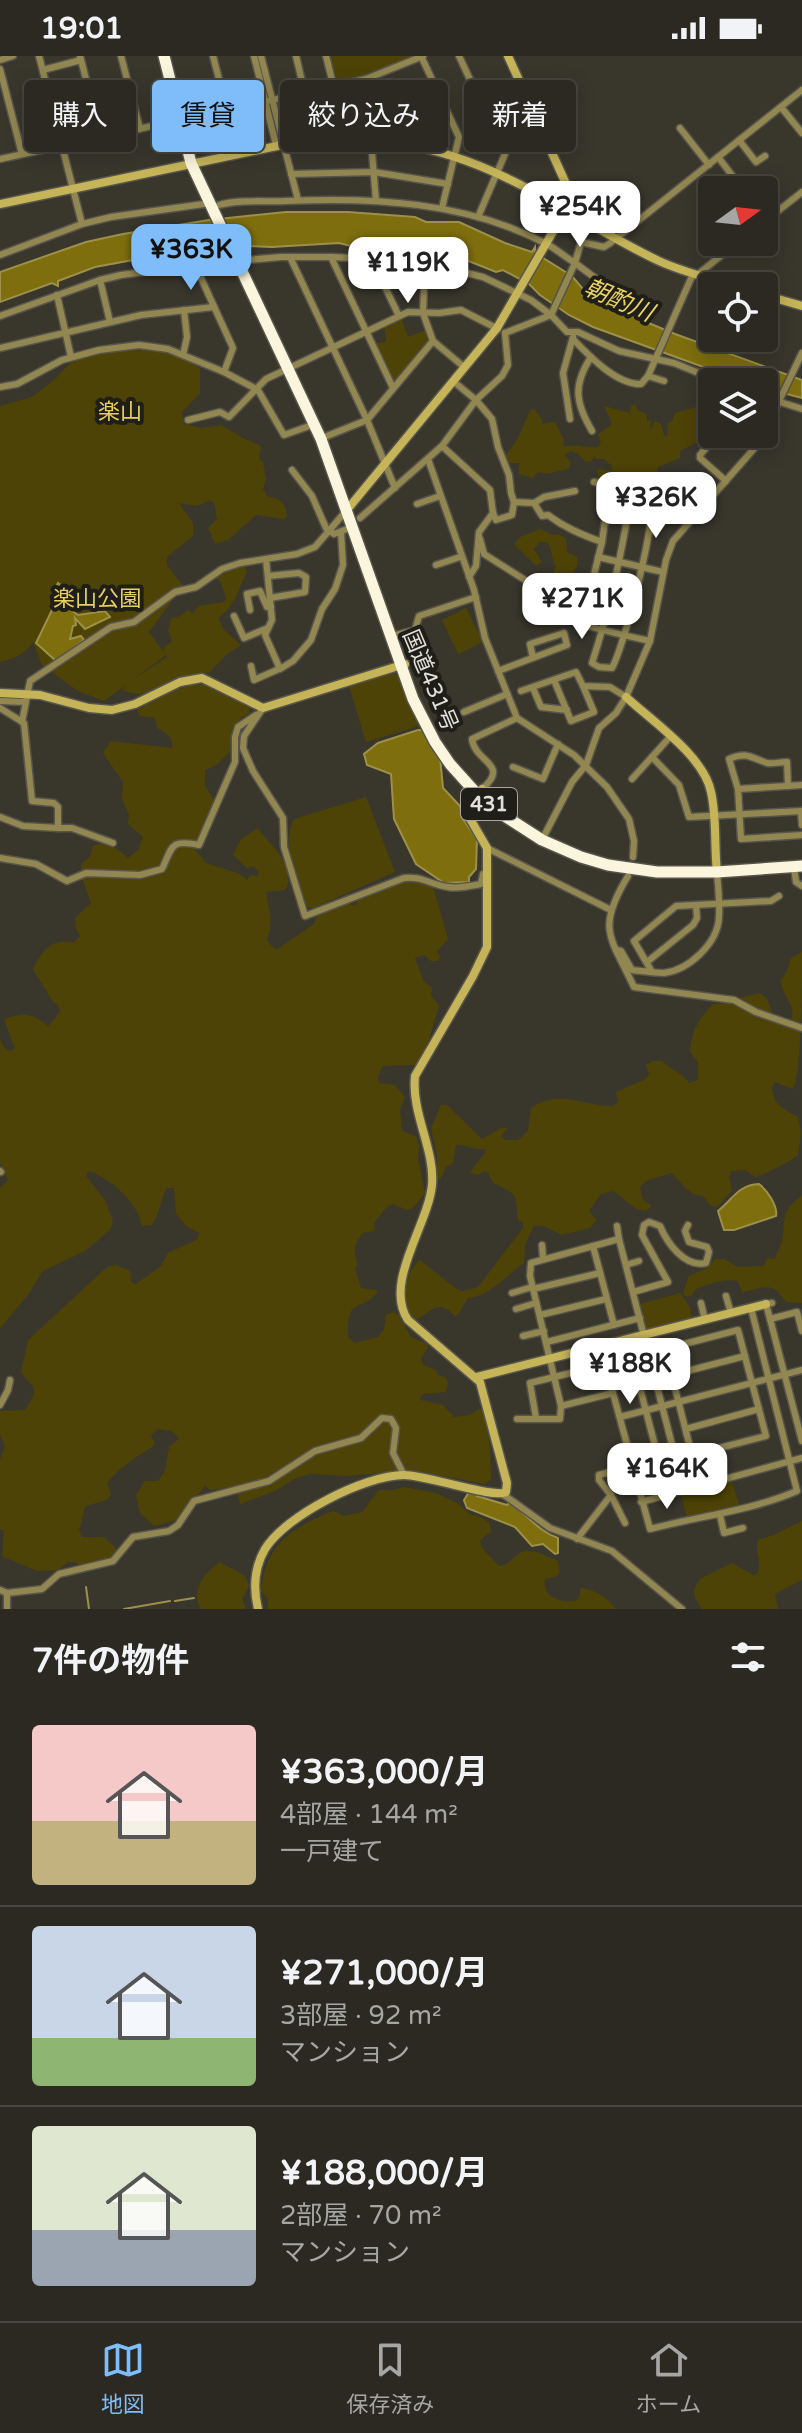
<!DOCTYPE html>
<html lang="ja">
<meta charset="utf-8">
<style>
body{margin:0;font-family:"Varela Round","Noto Sans JP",sans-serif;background:#33312a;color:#f1f3f6;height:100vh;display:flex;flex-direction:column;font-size:30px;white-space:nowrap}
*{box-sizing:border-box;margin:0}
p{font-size:26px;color:#a6a6a5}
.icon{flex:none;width:44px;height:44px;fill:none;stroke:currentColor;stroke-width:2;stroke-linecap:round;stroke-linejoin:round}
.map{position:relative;height:1553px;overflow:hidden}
.details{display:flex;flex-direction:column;background:#2b2921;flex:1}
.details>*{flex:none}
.banner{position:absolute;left:24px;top:24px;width:754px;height:72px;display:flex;gap:16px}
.needle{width:52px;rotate:75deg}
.tools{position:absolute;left:698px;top:120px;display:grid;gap:16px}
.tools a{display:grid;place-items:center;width:80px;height:80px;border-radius:8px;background:#2b2921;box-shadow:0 4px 20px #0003,0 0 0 2px #47453f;font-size:40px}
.price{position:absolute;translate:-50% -68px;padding:0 18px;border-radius:16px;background:#fff;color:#222;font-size:26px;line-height:52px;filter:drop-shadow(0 2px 4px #0008)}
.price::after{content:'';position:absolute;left:50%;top:48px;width:24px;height:18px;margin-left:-12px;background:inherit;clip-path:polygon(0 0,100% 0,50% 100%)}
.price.active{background:#7ebdf9;color:#111}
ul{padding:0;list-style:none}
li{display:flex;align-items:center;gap:24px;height:200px;padding:0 32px}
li+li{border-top:2px solid #47453f}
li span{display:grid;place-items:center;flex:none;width:224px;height:160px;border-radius:8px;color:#555}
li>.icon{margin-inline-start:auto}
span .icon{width:96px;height:96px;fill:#fffc;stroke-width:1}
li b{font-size:34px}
h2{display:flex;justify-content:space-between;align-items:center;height:96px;padding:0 32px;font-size:34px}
.tag{padding:0 28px;border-radius:8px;background:#2b2921;box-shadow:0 4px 20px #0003,0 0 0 2px #47453f;font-size:28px;line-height:72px}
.tag.active{background:#7ebdf9;color:#111}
.status{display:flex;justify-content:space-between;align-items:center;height:56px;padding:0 40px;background:#2b2921;direction:ltr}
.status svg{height:22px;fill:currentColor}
.tabs{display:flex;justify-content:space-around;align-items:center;height:112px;border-top:2px solid #47453f;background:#2b2921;font-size:22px;color:#a6a6a5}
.tabs a{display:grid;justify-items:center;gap:4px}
.tabs .active{color:#7ebdf9}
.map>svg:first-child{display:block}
</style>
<div class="status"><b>19:01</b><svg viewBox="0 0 49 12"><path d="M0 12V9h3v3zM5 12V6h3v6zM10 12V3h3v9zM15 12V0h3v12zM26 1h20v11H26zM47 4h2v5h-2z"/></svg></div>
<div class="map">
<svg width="802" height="1553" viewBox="0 0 802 1553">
<rect width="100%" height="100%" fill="#39372c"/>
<g fill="#4e4306">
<path d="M330,0h84l-48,20 -28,7z"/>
<path d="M401,261l7,20 18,-7 3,12 -36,41 -18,-40 11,-1 -2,-17z"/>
<path d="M125,291c27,2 55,2 75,22v24l-18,19 2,12 17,4 20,-3 22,13 18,8 -2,13 4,3 3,17 -3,10 4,7c12,2 18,6 20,20l-3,3 -28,-4 -28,25 -13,4 -7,-16 9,-9 -3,-17 -5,-1 -12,5 -18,-3 14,20v13l-26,21v8l16,21 -34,46 17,23 -35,26 36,-24 -4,-8 9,-8 -4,-11 3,-11 11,-4 5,-5 6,3 6,-7 25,-4 2,-4 -5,-16 -5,-4 19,-11 9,-1 3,7c-10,17 -11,33 -29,45l6,12 17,15 -15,10 -17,18c-32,-4 -56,32 -87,17l4,-5 -22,16 -26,-10 -36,-26 -9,-23c-7,12 -20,17 -33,20v-256l32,-9 21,-16 20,-21z"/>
<path d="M635,348l4,7 8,3v7l4,-1 -1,10 5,-9 6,3 3,11 3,1 1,-13 4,-2 3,-8 31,-9 6,1 -6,19 -9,10v8l-17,9v7l-22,9 -1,3 5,10 -3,3 -17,-2 -3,4 -17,-3v-3l-10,3 -14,-3v-10l14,2v-5l-8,-7h-8l-2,-4 -2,6 -6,1 -9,-9 -7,-2 -5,4 6,8 -3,6 -21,5 -9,-2 -5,6 -14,-4v-11h-13l-1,-8c13,-11 18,-31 26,-46h3l8,10v5l13,-2 9,18 -1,4 2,3c11,-4 22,2 33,0l3,-4 -3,-9 12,-8 1,-5 -7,-15 26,7 1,-7z"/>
<path d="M541,473l12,6 5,-1 8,4 1,14 10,5v9l-6,10 2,3 -10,15 5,12 12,13 -4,6 -8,-10 -22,8 4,-13 -13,-15 2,-6 14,-6 -1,-8 4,-7c-5,-10 -3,-17 -9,-26h-7l-6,7 8,13 -6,4 -22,-22 6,-7z"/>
<path d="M466,552l17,34 -25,12 -16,-34z"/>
<path d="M390,617l8,2 21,51 -53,16 -17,-56z"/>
<path d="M190,629h20l39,22v6c-16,9 -19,22 -19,39l-15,14 -10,4v16l10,15 -21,47 12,15 34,11 7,6 4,-5 6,1 2,-4 -6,-6 -6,2 -14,-13 8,-16 17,-11c11,16 41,40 27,62l-19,2c3,22 8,24 1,49l9,9 38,-26 4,-10c12,0 18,-9 30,-11l7,3 6,-10c27,-9 45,-22 72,-10l15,53 -11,13 3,4 -2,5h-7l-7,-6 -9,3 9,24 8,5 -1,9 8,9 -11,38 -13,22 -32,1 -5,10 1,7 16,2 10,12 -5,12 2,22 14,5 3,9 -1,14 7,34 -12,15 -6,2 -14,-6 -7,4 -12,15 1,8 -12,2c-9,11 -11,18 -5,31l-3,5 6,19 15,2 2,2c-20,22 -31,4 -30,45l7,6 23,-6 6,-8 2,-14 7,-3 5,3 13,22 16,7v5l-6,9 2,7 13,5 2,5 7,2 3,5 -2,10 -24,2 -2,6 23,5 11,12 16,-2 11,-7 4,2 5,39 1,30 -6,5 -74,-14 -64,6 -38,-2 -13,4 -21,13 -35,13 -2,-11 8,-3 2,-5 -37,5 -6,-4 -28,34 -23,6 -14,-13 -4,-18 9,-14h13l7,-10 4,-24 10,-8 -7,-8 -14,-2 -7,6 4,10c-18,12 -35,21 -48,38l4,11 -4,6 -21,6c-4,6 -3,16 -7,23l3,8h22l14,13c-9,12 -24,13 -38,17l-4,-5h-8l-10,8 -21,1 -35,-15 2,-25 -4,-2v-70l5,-13 -5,-11v-24l25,-1 9,-15 -1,-9 -12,-13 7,-33 79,-73 9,-2 14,6 1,11 5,2 25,-18 7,-13 30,-14 1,-6 -13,-7 -10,-12 -2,-26h-7c-7,12 -7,26 -15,37l-10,1c-3,-22 -32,-49 -54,-55l-2,5 19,24 8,21 -3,9 -25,21 -42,20 -15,24 -28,33v-140l8,-8 -8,-17v-124l3,7 6,5 6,-2 -11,-30c20,-7 28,-6 44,7l12,-14 -2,-7 -5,-3 -20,-33c9,-18 19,-32 41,-26l6,-7 -4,-7 -1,-11 16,-15 -11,-31 2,-9 8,-6 3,-11c14,-6 24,3 35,12l10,-8 5,-13 -15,-13 1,-9 -7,-16 1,-17 -20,-29 8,-12 61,7c2,-12 -6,-15 -15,-20l-2,-10 -15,-2 -3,-6 32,-17z"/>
<path d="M366,741l29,75 -82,36 -6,-1c-8,-25 -27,-63 -13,-88z"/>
<path d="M802,896c0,27 0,120 -9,137l-18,-7 -3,6c2,18 12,21 26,29l3,16 -3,22c-6,6 -35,20 -43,22l-9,-7 -15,1 -2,6 3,14 -15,16 -6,-1 -8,-10c-16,-1 -21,-14 -32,-23l-25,8 -6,6 3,13 9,6 -6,5 -10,-2 -22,-18 -13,3 -12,17 8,9 -7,8 -28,7 -18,-9h-10l-9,18 -1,19c-17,11 -34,34 -56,35l-10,17 -3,1c-19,-19 -23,-3 -40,4 -15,-12 -11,-49 5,-60l38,30 5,1 15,-4 45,-59v-5l-5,-3c-3,-27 1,-25 -25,-37l-5,-11 -3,-1 -7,4 -8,-3 16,-20 -1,-3c-12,1 -20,-5 -29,-4l-3,18 -7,4 -6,13 -3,-2v-23l-6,-27 10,-23h6l35,34 19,-11h6l-6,8 5,4h12l10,-9 3,-23c31,-20 51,-1 82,-2l5,-4 -2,-10 30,-13 3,-5 -3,-9 7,-4h9c9,9 20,11 27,22l9,-3v-17l-8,-12c2,-22 9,-32 23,-47l19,-1 7,-5 21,-5 7,6 8,22 14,2c12,-15 -9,-27 -8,-44l4,-4 6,-17z"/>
<path d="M802,1140v107l-15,-1c-4,-3 -7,-8 -10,-11 -11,-9 -24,1 -35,1l-4,-11c-15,-3 -28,3 -42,8l-5,7 -5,1 -3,-4 6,-17 18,-8 8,-9h9l14,8 25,-1 5,-8 7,1c2,-7 8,-17 8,-24 2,-20 0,-26 19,-39z"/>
<path d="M680,1237l10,14 2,12 -44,11 -2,-1 -6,-25z"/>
<path d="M732,1425l8,27c-19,4 -36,4 -53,9l-6,-22z"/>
<path d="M404,1431l32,6 21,10 12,11 9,2 11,6 2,10 -11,8 3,9 16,17c12,-1 12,-8 21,-13 12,-6 28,4 38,8l2,12 -5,4 -10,2c-3,19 16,25 33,21l3,-12c14,1 27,10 35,21h-348v-10l-7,-8c4,-47 32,-64 72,-80l11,5 18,-4 17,-22h14z"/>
<path d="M802,1465v59l-27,14 3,15h-76l-7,-11 -1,-9 6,-10 32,-16 21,12 4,-1c6,-11 -3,-23 1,-34l16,-5z"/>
<path d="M220,1506l25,14 4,10 -7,13 4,10h-45c-11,-20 4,-36 19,-47z"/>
</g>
<g fill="#7e6e0e" stroke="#9c904b" stroke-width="2">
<path d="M286,156h62l67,5 11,5h33l46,21 27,9 3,-5v6l37,23 10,12 33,21 60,25 127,46v18l-38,-10v-6l-22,-1 -149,-54 -24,-12 -29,-20 -11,-11 -26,-14 -7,2 -40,-16 -33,-7 -68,-2 -16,-4 -67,4 -23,-1 -105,12 -49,9 -37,14v5l-6,-3 -52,19v-30l86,-30 37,-8 86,-14z"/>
<path d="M58,527l6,4 1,19 13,9 27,-4 5,6 -25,12 -10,-11 1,7 -3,1 -3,13 11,-3 3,4 -28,21 -20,-18 18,-37 1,-17z"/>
<path d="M418,674h5l17,27 3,31 17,18 3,13 14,20 -1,30 -7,8v5l-25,1 -28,-19 -22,-45 -3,-45 -24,-9 -3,-11 14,-11z"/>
<path d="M759,1128c8,6 19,22 17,32l-42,14h-10l-6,-19c15,-12 20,-26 41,-27z"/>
<path d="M469,1436l9,1 -1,3 30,9 2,-2c19,11 28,28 49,35v15l-3,1 -12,-10 -11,2 -17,-19 -48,-19 -3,-8z"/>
</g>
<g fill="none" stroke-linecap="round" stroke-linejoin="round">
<g stroke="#9c904b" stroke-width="2">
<path d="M258,0l10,41"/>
<path d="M270,48l8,33"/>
<path d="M86,1531l3,22"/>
<path d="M175,1545l19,-3"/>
<path d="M124,1553l46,-8"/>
</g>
<g stroke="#57554b" stroke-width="9">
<g id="street">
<path d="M39,0l43,168"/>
<path d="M80,0l21,81"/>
<path d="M121,0l19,73"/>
<path d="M213,0l14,54"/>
<path d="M254,0l22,89"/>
<path d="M261,0l37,144"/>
<path d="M296,0l9,38"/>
<path d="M326,0l8,32"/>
<path d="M421,0l38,81 -17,71"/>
<path d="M459,0l46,98 -27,63"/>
<path d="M0,4l13,-4"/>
<path d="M0,13l22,85"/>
<path d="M43,14l38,-10"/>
<path d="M366,23l10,122"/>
<path d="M479,42l40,-18"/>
<path d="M781,51l21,26"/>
<path d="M370,52l74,-6"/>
<path d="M187,63l179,-40 57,-23"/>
<path d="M493,71l39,-19"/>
<path d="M680,72l29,37"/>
<path d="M739,84l17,22 9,-6"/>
<path d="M718,101l23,30"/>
<path d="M0,103l180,-39"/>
<path d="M291,118l83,-2 74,12"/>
<path d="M764,137l14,18"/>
<path d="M219,149c20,-6 46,-3 67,-4 87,-4 180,1 259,42 10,5 20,14 30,20l-24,52 -46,18"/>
<path d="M764,166l38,-30"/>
<path d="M0,199l82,-31 29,-7 100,-14"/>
<path d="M290,201l77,163 28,68"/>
<path d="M331,201l62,131"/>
<path d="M371,202l28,58"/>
<path d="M425,206l-2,51 10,28"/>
<path d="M195,209l38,83 -9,24"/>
<path d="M697,219l41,-33"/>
<path d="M100,224l10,42"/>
<path d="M598,224l-23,-17 6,-21 23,5 5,-3 193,-154"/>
<path d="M57,239l14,62"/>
<path d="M0,260l100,-36 21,-5 92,-12 68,-6h50l87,4 65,16 48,23 20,15 16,17h11l41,19 55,12 47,19"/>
<path d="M573,283c16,17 44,46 68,45l7,-8 45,-102"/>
<path d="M0,292l141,-33 73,-8"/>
<path d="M183,299l4,-18 -3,-27"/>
<path d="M591,301c-18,28 -16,45 1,74"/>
<path d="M648,320l16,5"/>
<path d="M453,325l23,19 16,19 6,28 11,28 2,18 3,9"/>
<path d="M0,331l17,-3 45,-24 37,-10 40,-5 29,4 56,23 34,18 26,45 31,-11"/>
<path d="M764,341l38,12"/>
<path d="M570,363l-7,-46 10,-36"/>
<path d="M188,364l32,-8 9,5 37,-38 142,-67 31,1 22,-3 37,19"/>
<path d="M718,378l-18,21v3l26,23"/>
<path d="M327,380l40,-16 66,-79 31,26"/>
<path d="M442,390l48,44 3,23 -14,19 -3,34 -7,11"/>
<path d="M428,403l46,131 11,48 32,80 57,37 33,32 22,32 5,22 -1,16"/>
<path d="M292,414l20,26 14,32 8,6 13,-5"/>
<path d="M594,426l12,2 3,8"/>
<path d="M631,439c-9,58 -21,113 -39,168l7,4 13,1c13,-24 44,-146 39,-169 -14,-3 -28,-5 -42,-7l-7,50 -20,82c22,7 45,12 68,17"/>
<path d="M534,447l10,-6 31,-6"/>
<path d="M417,448l23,-8"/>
<path d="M493,457l3,7 16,-5 2,-13 20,1 8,13 6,-1c17,13 34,20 54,27"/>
<path d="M360,462l82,-72 34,-46 26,-24 6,-11 -3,-32"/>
<path d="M480,483l4,15 41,26"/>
<path d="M598,501l65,15"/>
<path d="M266,503l6,61 -7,15 15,34 13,-8 18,-21 11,-31 13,-20 8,-24 -2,-33"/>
<path d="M436,509l24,-8"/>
<path d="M268,520l31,-3 7,4 -1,15 -35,6"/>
<path d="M250,554l-3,-16 13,-3 7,16h4"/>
<path d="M234,560l10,22 24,-10"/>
<path d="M396,579l19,-5 4,-14 57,-19"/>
<path d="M251,610l3,14 25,-11"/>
<path d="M498,615l69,-26 -3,-12 -34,11 3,14"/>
<path d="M554,624l17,41 23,-9 -11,-26"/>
<path d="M533,632l8,19 26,3"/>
<path d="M521,635l55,-19 7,14 27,1 16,10"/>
<path d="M0,645l25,1"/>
<path d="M0,652l24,15 8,78 22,2 4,4v21l-35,-2 -23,-9"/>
<path d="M263,652l-19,28 -1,12 10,23 30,47 1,29 21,69 99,-38c19,-2 27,7 44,9 11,2 22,-1 33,-3l2,-10"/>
<path d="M464,656l43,-18"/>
<path d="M22,666l8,-41 81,-54 23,-5 41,-30 21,-5 26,-18 18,-6 57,-9 18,-7 31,-36"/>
<path d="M652,701l27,28 10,32 113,-6"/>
<path d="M513,711l30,12 15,-35"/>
<path d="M632,723l38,-42"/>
<path d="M788,730l-1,-24c-6,0 -15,2 -20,1 -15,-5 -21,-12 -38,-4l9,30 3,50 61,-4"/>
<path d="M482,733c29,-25 -7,-26 -10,-50l45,-21"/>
<path d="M738,733l64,-4"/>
<path d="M801,755l1,14"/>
<path d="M58,772h14l41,15"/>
<path d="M545,778l27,-52 14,-17 13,-37 17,-15 10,-16 24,-56 16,-81 7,-19 86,-98 43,-90"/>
<path d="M487,792l124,62"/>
<path d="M0,802l36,6 31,17 19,-8 54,2 22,-6c11,-23 8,-30 37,-24l36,-83v-25l3,-10 18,-12"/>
<path d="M794,811l2,15 6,4"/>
<path d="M628,820c-32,53 -18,60 6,111l100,13 22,12 46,16"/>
<path d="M616,894l5,1 11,19c10,1 22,3 32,3 25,-3 54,-30 55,-56 1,-15 -1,-30 -2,-45"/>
<path d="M647,906l46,-37 4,-7 -1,-13"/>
<path d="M652,916l-18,-31 42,-35 95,-5 8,-5"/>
<path d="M0,1115l1,1"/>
<path d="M617,1170l2,13"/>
<path d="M542,1189l1,13"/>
<path d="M593,1190l21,79"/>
<path d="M626,1209l13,-4"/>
<path d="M533,1233l67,-16"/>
<path d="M633,1236l35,-10 -26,-47 2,-10 5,-3 11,4c7,17 25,42 46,37l3,-11 -2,-5 -18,-5 -4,-11 3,-6"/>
<path d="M512,1237l20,-6"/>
<path d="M726,1240l5,17"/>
<path d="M701,1247l4,17"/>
<path d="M772,1247l-6,1 4,15 27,-7 5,19"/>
<path d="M516,1253l20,-6"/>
<path d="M540,1259l66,-16"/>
<path d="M770,1263l32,122"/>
<path d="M738,1274l28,106 -74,19 -27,-106z"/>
<path d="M523,1280l21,-5"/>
<path d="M547,1286l93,-24"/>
<path d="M606,1308l7,29"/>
<path d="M672,1319l73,-19"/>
<path d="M0,1349l8,-15 2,-10"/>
<path d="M620,1361l182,-47"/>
<path d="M536,1362l-6,-35 102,-25 36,137"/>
<path d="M517,1363h43l1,-13"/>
<path d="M686,1373l73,-20"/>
<path d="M684,1435l-65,-252 -88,24 -1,13 31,130 52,-13 37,136c50,-13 100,-18 147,-38l-46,-183"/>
<path d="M504,1439l46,33 62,23 70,58"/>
<path d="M611,1439l14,28"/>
<path d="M641,1446l161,-44"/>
<path d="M720,1459l4,18 19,-5"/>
<path d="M577,1483l34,-44 -12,-15v-5l33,-9"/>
<path d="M0,1534l7,3 35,-4 17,-15 54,-13 20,-24 36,-6 9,-6 16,-24 75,-20 46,-30 46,-13 21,-20 9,1 5,9 -3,25 11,22"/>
<path d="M7,1553v-16"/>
</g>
</g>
<g stroke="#57554b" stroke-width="11">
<g id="secondary">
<path d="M0,148l301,-63c51,-5 101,-1 151,15 74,23 137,72 207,105 24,11 50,17 75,25"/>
<path d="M764,239l38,11"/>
<path d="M346,455l151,-183 72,-124 1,-9 -3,-9 -59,-130"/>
<path d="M0,637l40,2 49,13 23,2 23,-6 45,-22 22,-4 61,30 142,-44"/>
<path d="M626,641c26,24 78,59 85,95 6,26 3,54 6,80"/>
<path d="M477,1321l289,-73"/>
<path d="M258,1553c-5,-21 -4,-41 7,-60 20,-33 100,-74 139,-74 23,0 90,24 102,17l1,-9 -27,-101 -72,-62c-25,-37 20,-94 24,-135 3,-36 -21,-72 -17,-109l58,-100 14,-29v-99l-18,-31 -2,-9 15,-19"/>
</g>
</g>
<g stroke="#57554b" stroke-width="14">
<path id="highway" d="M164,0l27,107 130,276 92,260 22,43 15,22 27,30 23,19 42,27 39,17 27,8 49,7h60l85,-6"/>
</g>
<use href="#street" stroke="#928751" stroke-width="6"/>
<use href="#secondary" stroke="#c6b459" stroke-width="8"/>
<use href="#highway" stroke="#faf5dc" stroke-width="11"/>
</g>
<g text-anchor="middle" stroke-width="8" stroke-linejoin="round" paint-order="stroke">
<rect fill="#1f1e19" stroke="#a8a69f" stroke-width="2" x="461" y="732" width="56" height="32" rx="6"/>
<g font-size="20" font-weight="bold" fill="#e2e0d9">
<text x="489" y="755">431</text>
</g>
<g font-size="22" fill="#e6cf5c" stroke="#1f1e19">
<text x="120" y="363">楽山</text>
<text x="97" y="550">楽山公園</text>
</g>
<g font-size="22" fill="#e2e0d9" stroke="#1f1e19">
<text transform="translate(431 624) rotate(67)" y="8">国道431号</text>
</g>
<g font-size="24" font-style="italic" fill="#ead360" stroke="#1f1e19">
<text transform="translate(619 244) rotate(23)" y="8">朝酌川</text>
</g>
</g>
</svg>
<div class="tools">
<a><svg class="needle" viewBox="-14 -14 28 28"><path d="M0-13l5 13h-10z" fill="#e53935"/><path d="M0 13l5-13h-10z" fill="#a6a6a5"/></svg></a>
<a><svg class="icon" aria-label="locate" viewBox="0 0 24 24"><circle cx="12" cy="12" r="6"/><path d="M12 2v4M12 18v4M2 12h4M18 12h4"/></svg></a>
<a><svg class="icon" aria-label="layers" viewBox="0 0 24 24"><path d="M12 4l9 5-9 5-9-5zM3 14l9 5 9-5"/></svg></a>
</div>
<b class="price" style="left:580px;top:193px">¥254K</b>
<b class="price active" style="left:191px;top:236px">¥363K</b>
<b class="price" style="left:408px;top:249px">¥119K</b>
<b class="price" style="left:656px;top:484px">¥326K</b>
<b class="price" style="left:582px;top:585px">¥271K</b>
<b class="price" style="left:630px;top:1350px">¥188K</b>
<b class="price" style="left:667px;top:1455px">¥164K</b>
<div class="banner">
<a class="tag">購入</a>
<a class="tag active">賃貸</a>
<a class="tag">絞り込み</a>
<a class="tag">新着</a>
</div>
</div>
<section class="details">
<h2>7件の物件<svg class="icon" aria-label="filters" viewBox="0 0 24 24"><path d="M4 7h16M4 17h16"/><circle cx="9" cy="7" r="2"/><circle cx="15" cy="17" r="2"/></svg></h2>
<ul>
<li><span style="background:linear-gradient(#f6c9c9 60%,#c2b280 0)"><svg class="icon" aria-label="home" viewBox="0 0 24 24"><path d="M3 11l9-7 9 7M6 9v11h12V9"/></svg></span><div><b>¥363,000/月</b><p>4部屋 · 144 m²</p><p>一戸建て</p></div></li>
<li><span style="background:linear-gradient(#c9d6e8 70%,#8fb573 0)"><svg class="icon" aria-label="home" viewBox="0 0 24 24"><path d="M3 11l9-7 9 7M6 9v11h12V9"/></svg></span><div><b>¥271,000/月</b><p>3部屋 · 92 m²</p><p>マンション</p></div></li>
<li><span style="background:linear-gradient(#dfe7d0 65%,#9aa5b1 0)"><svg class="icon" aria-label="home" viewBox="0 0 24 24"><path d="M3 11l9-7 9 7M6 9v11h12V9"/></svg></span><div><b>¥188,000/月</b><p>2部屋 · 70 m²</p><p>マンション</p></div></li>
</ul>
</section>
<nav class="tabs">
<a class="active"><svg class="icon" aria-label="map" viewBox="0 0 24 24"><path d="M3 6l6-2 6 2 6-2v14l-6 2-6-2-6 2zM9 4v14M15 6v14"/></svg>地図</a>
<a><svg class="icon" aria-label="saved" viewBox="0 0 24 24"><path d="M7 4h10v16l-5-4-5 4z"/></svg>保存済み</a>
<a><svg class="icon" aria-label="home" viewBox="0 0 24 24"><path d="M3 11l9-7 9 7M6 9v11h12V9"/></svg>ホーム</a>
</nav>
